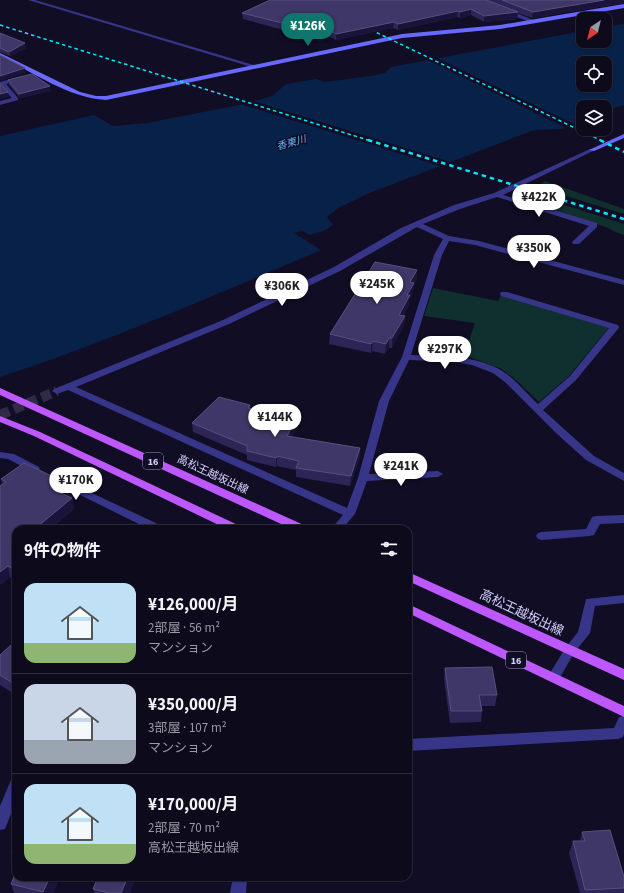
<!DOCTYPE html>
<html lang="ja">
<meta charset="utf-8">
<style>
body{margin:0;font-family:"Source Sans 3","Noto Sans JP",sans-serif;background:#161325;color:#f1f3f6;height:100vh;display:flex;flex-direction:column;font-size:15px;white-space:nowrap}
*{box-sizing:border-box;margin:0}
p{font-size:13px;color:#9a9aa3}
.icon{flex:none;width:22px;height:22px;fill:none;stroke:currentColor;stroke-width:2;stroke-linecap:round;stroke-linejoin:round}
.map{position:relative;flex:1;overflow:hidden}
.drawer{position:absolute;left:12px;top:525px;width:400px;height:356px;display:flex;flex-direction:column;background:#0d0a1c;border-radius:12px;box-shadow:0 1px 3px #0004,0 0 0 1px #2d2b3b}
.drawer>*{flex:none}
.needle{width:26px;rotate:215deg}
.tools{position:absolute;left:576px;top:12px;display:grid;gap:8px}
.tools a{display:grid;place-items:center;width:36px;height:36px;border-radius:8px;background:#0d0a1c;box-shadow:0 1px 3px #0004,0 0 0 1px #2d2b3b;font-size:20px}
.price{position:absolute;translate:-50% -34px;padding:0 9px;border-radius:14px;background:#fff;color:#222;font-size:13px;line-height:26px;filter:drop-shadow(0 1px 2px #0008)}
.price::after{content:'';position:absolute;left:50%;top:24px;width:12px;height:9px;margin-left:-6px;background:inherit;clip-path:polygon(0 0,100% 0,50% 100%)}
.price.selected{background:#0f766e;color:#fff}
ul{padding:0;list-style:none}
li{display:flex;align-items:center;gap:12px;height:100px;padding:0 12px}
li+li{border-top:1px solid #2d2b3b}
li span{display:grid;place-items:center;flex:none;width:112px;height:80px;border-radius:12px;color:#555}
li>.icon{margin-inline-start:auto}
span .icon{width:48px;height:48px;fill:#fffc;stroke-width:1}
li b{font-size:17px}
h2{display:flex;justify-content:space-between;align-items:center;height:48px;padding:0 12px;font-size:17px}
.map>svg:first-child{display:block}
</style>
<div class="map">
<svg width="624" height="893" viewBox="0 0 624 893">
<rect width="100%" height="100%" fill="#110d25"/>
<g fill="#0f302e">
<path d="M545,181l79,28v5l-87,-27z"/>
<path d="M527,193l97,31v11l-11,-4 -4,-3 -94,-30z"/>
<path d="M433,288l65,13 3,-6 108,32 -40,49 -30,26 -22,-21 -15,-12 -38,-14 11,-32 -51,-7z"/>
</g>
<path fill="#082149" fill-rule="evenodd" d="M624,24v81l-19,6v-4h-22v11l-6,7 -16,4 -27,1 -167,64 -29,14 -11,9 6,8 -7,5 -16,5 -8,-4 -8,2 27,17c-106,45 -211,91 -321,127v-241l94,-21 19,11 34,-3 97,-19 28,-8 14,-12 30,-5 9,3 46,-6 14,-3 6,-6 192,-36v10h22v-14zM583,63h22v22h-22z"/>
<g fill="#110d25">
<path d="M433,56l145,70 -10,3 -144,-71z"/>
<path d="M250,100l204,63 -11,4 -206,-64z"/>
</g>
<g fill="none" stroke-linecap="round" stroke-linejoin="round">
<path stroke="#2f2a46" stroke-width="10" stroke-dasharray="10 5" stroke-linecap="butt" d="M0,415l57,-24"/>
<g fill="#363588" fill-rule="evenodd">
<path d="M504,8l32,13 1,1 -5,1 -30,-12 -1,-1z"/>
<path d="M624,515v8l-24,1 -6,11 -4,1 -48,4 -4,-1 -2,-3 2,-3 4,-1 44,-3 6,-12 4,-1z"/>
<path d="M624,595v8l-29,3 -5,27 -16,20 -16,28 -4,1 -4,-1 -2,-4 2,-4 16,-26 12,-15 8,-33z"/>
</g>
<g fill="#363588" fill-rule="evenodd">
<path d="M28,0h7l225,67 -5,1z"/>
<path d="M22,76l2,1v2l-18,5 12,14v2l-18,5v-4l12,-3 -12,-12v-4z"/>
<path d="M590,149l5,1 -92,45 94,28v4l-18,17h-6l-1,-2 17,-16 -92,-29 -37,12 -37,15 26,12 30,5 145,39v5l-149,-40 -26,-4 -7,14 -31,100c29,1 61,0 88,14 15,8 27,24 39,35l32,-28 39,-48 -108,-32 -1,-2 1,-2h6l111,33 1,2 -1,2 -42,51 -33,30 51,46 30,17v8l-38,-21 -30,-27 -51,-51 -12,-9 -21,-8 -18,-3 -45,-2 -20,41 -20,73 69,-3 5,3 -5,3 -71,4 -12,33 -13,15h-11l12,-14 -275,-125 -11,4 -5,-3 2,-2 169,-69 111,-53 67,-39 53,-23 40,-12zM417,227l26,12 -9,16 -32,102 -23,44 -21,77 -11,30 -271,-121 153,-63 111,-53z"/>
<path d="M0,452l14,2 25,13 1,2 -5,3 -4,-1 -23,-12 -8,-1z"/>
<path d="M60,478l102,48 1,3h-14l-93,-46 -1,-2 1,-2z"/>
<path d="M624,716v18l-1,3 -5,2 -210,12v-12l206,-11 5,-11z"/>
<path d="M16,778v23l-11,28 -5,1v-24l11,-26z"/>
<path d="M233,877h14l-1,16h-16z"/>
</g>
<g fill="#6968ff" fill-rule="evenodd">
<path d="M624,4v4l-124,21 -98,9 -296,62c-38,-2 -72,-28 -106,-43v-4l2,1 78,38 16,4h10l296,-62 98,-9z"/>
<path d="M624,134v4l-30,13 -5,-1z"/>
</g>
<g fill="#bd58ff" fill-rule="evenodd">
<path d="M0,388l306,138 1,3h-15l-292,-134z"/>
<path d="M0,416l40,16 200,94 1,3h-14l-193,-93 -34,-14z"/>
<path d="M408,572l216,97v11l-216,-99z"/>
<path d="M408,604l216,102v11l-216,-104z"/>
</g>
<g stroke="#00e8fc" stroke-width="1.5" stroke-dasharray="3.5 3" stroke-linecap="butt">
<path d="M0,25l371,116"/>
<path d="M365,27l237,114"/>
</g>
<g stroke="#00e8fc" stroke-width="2.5" stroke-dasharray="4.5 4" stroke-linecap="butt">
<path d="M368,140l256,79"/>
<path d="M600,140l24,12"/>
</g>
</g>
<g fill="#2d2555">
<path d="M270,0h354v3l-92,15 -14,-5 -1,6 -33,3 -13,-7 -11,3 -3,-1 -59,13 -5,-2 -57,12 -29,-15 -17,7 -47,-13 -1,-6z"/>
<path d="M0,33l26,15 -16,8 -10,-4z"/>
<path d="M8,80l43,11 -31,7 -11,-13z"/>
<path d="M417,270v9l-3,5 -1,8 -4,7v6l-6,11h2l-1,9 -12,23h-3l-4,6 -13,-3 -1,2 -42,-9 1,-10z"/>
<path d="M250,405l1,4 45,11v10l-4,7 68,11v9l-10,29 -54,-9v-7l-19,-4 -1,1 -29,-7v-5l-54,-23 -1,-9z"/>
<path d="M1,479l72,17 -2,2h1l2,11 -24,20h-34v51l-6,-3 -10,8 2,-100z"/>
<path d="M16,647v48l-16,-10v-30z"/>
<path d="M445,668l52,27 -2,11h-13v5l-1,11 -31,1 -6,-44z"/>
<path d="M582,832l42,56v5h-44l-11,-40 4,-12h7z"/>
<path d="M16,842v25h-1l-4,-14z"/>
<path d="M16,877h44l-7,16h-39l-3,-9z"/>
<path d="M98,877h38l-6,16h-36l-1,-4z"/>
</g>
<g fill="#1a143a">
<path d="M604,0h20v3l-92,15 1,-6z"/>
<path d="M471,9v6l-11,3v-6z"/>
<path d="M458,11l-1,6 -59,13v-6z"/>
<path d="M518,12l-1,7 -33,3v-6z"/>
<path d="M307,18v7l-17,7v-7z"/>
<path d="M394,22l-1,6 -57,12v-6z"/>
<path d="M25,43l1,5 -16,8 -1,-4z"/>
<path d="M25,68l1,5 -26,8v-5z"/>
<path d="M50,86l1,5 -31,7 -1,-4z"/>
<path d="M8,92l1,5 -9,2v-5z"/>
<path d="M417,270v9l-3,5 -1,8 -4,7v6l-10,20v-10l8,-20 3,-13z"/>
<path d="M405,316l-1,9 -12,23v-10z"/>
<path d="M389,338v10l-4,6 1,-10z"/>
<path d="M373,341l-1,10 -1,2v-9z"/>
<path d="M296,420v10l-9,16v-10z"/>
<path d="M360,448v9l-10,29 1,-10z"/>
<path d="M277,456v10l-1,1v-9z"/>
<path d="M71,485l2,11 -10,8 -2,-11z"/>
<path d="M72,498l2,11 -24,20h-13v-2z"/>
<path d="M8,566l2,11 -10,8v-13z"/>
<path d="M50,877h10l-7,16h-10v-1z"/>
<path d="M128,877h8l-6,16h-9z"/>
</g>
<g fill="#3f3767" stroke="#57507f">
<path d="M270,0h216l32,12 -34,4 -13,-7 -11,3 -2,-1 -60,13 -4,-2 -58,12 -29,-16 -17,7 -48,-12z"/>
<path d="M502,0h102l-71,12z"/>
<path d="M0,33l25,10 -16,9 -9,-4z"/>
<path d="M0,55l25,13 -25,8z"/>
<path d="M32,74l18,12 -31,8 -11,-14z"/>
<path d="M0,84l8,8 -8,2z"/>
<path d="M375,262l42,8 -7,12 4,1 -7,12h3l-11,20 6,1 -13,22h-3l-3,6 -13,-3 -2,3 -41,-10z"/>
<path d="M219,397l31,8 -2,3 48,12 -9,16 73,12 -9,28 -55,-8 3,-7 -22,-5 -1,2 -29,-7v-5l-55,-23z"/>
<path d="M24,463l47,22 -10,8 11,5 -35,29 5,2h-26v42l-8,-5 -8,6v-86l6,-4 -5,-3z"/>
<path d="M11,645l5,2v38l-16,-10v-20z"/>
<path d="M492,667l5,28h-18l3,16h-31l-6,-43z"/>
<path d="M610,830l14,47v11l-39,2 -12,-49h12l-3,-9z"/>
<path d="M16,842v12l-5,-1z"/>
<path d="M16,872v5h34l-7,15 -32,-8z"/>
<path d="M98,877h30l-7,16h-12l-16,-4z"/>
</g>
<g text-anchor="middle" stroke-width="3" stroke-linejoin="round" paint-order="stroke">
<g font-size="10" font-style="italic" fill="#5fb8ff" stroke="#110d25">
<text transform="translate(291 142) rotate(-16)" y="4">香東川</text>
</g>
<g fill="#110d25" stroke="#9b96be" stroke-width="1">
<rect x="143" y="453" width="20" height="16" rx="3"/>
<rect x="506" y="652" width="20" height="16" rx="3"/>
</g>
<g font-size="10" font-weight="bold" fill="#d6d1ff">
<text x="153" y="465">16</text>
<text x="516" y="664">16</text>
</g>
<g font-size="11" fill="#d6d1ff" stroke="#110d25">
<text transform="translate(213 474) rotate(25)" y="4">高松王越坂出線</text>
</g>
<g font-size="13" fill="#d6d1ff" stroke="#110d25">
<text transform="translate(522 612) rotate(25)" y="5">高松王越坂出線</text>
</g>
</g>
</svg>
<div class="tools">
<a><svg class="needle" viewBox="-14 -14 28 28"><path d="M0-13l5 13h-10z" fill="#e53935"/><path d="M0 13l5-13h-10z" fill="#9a9aa3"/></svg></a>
<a><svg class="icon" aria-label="locate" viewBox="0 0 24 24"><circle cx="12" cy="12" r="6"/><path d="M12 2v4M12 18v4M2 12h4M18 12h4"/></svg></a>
<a><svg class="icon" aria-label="layers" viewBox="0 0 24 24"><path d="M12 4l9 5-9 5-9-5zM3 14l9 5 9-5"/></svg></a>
</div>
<b class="price selected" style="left:308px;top:47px">¥126K</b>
<b class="price" style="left:539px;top:218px">¥422K</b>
<b class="price" style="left:534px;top:269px">¥350K</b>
<b class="price" style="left:377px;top:305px">¥245K</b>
<b class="price" style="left:282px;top:307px">¥306K</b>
<b class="price" style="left:445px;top:370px">¥297K</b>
<b class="price" style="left:275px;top:438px">¥144K</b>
<b class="price" style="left:401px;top:487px">¥241K</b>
<b class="price" style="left:76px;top:501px">¥170K</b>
<section class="drawer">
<h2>9件の物件<svg class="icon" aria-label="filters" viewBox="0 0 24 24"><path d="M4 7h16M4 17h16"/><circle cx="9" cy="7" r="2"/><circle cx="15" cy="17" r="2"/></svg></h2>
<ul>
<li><span style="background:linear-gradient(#bfe0f5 75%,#8fb573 0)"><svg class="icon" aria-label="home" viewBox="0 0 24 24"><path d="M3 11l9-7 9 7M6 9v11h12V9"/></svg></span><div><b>¥126,000/月</b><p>2部屋 · 56 m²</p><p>マンション</p></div></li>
<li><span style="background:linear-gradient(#c9d6e8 70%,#9aa5b1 0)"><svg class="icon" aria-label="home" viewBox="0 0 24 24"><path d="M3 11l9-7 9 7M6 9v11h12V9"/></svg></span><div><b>¥350,000/月</b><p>3部屋 · 107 m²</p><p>マンション</p></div></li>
<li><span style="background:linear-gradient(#bfe0f5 75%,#8fb573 0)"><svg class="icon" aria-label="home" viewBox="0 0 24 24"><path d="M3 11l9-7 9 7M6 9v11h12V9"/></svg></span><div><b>¥170,000/月</b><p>2部屋 · 70 m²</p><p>高松王越坂出線</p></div></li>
</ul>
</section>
</div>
